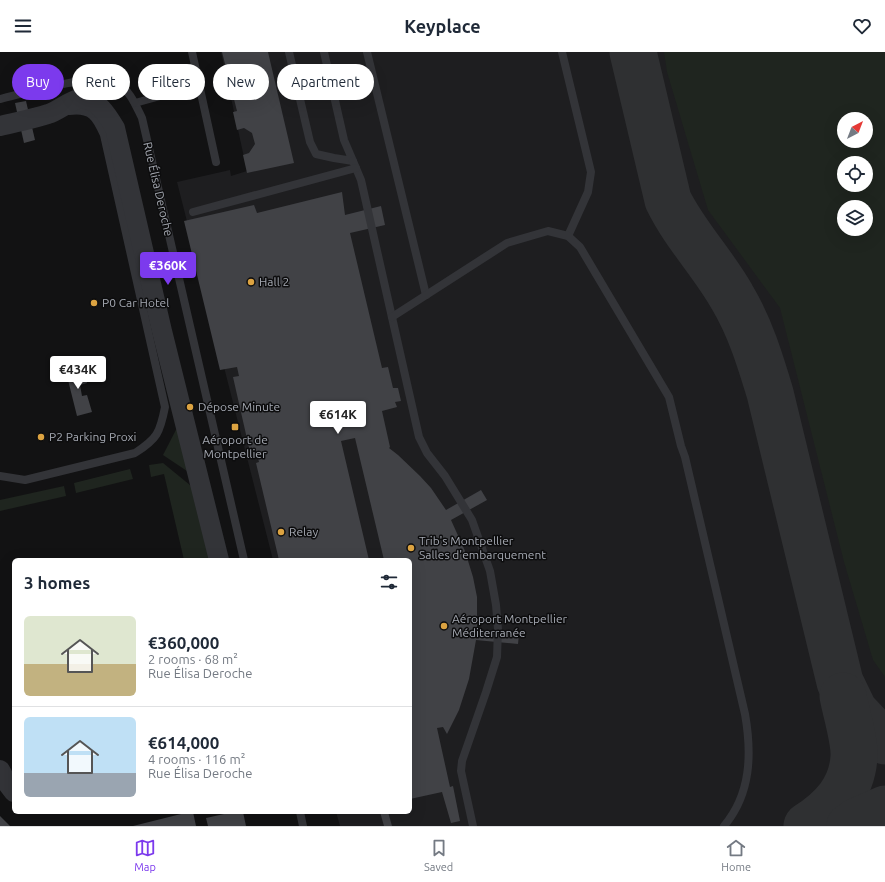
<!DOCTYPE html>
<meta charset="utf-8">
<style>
body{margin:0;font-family:Ubuntu,sans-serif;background:#f6f6f7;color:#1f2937;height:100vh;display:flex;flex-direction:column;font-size:15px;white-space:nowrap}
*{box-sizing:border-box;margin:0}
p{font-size:13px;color:#747a83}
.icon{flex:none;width:22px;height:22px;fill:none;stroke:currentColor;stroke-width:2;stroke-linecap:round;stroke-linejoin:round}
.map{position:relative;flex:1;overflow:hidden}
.drawer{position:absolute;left:12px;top:506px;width:400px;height:256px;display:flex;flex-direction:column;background:#fff;border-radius:6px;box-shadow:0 4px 16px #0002}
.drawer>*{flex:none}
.banner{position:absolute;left:12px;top:12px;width:400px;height:36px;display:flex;gap:8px}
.needle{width:26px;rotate:42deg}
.fabs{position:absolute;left:837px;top:60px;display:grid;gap:8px}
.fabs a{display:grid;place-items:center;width:36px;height:36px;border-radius:50%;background:#fff;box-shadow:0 4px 16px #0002;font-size:20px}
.price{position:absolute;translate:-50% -34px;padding:0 9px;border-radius:4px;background:#fff;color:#222;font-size:13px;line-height:26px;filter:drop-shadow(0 1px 2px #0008)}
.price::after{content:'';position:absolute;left:50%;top:24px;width:12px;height:9px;margin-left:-6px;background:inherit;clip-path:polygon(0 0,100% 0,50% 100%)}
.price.selected{background:#7c3aed;color:#fff}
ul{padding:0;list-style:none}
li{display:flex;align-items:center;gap:12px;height:100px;padding:0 12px}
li+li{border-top:1px solid #e0e1e3}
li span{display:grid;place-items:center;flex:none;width:112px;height:80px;border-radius:6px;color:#555}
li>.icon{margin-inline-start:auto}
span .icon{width:48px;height:48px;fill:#fffc;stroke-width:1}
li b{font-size:17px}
h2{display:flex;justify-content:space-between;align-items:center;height:48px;padding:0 12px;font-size:17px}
.pill{padding:0 14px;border-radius:18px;background:#fff;box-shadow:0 4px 16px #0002;font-size:14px;line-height:36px}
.pill.selected{background:#7c3aed;color:#fff}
header{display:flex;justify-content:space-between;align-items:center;height:52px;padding:0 12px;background:#fff;font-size:18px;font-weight:700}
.tab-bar{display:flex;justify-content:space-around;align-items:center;height:56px;border-top:1px solid #e0e1e3;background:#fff;font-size:11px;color:#747a83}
.tab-bar a{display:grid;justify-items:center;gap:2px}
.tab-bar .selected{color:#7c3aed}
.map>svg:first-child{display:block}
</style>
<header><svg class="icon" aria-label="menu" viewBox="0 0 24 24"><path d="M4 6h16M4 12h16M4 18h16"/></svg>Keyplace<svg class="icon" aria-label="heart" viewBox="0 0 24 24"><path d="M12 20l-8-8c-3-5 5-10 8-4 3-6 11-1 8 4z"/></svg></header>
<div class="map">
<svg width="885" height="774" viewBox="0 0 885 774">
<rect width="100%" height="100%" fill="#121213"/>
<path fill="#1e1e20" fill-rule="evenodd" d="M221,0h664v774h-545l-4,-14h74v-252h-137l-96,-378 53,-12 1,6 16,-5zM844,67h22v22h-22zM844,111h22v22h-22zM844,155h22v22h-22z"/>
<g fill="#1f251f" fill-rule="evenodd">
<path d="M664,0h221v625l-12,-17 -29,-98 -64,-254 -72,-98 -41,-138zM844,67h22v22h-22zM844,111h22v22h-22zM844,155h22v22h-22z"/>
<path d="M179,372l11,49 -27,-18z"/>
<path d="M163,411l33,27 17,70h-29l-20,-86 -13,3 -2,-12z"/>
<path d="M130,417l3,10 -57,14 -2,-10z"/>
<path d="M64,434l2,10 -66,15v-11z"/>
</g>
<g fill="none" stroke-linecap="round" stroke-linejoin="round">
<g stroke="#2f3032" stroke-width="47">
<path d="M633,0l35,148c17,35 45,63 64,97 18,30 28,63 38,96l70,289 14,29 21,22 10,8"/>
<path d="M807,774c26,-17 45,-37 47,-69 1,-16 -8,-45 -11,-61"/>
<path d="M850,774l7,-5 28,-12"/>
</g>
</g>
<g fill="#414246">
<path d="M222,0h46l26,111 -47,10 -4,-18 6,-2 6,-9 -3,-11 -8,-5 -7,2 -4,-18 4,-1z"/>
<path d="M26,49l9,39 -11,3 -9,-40z"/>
<path d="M342,140l3,23 36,-9 4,19 -35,8 32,135 6,-1 5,21h5l3,13 -6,1 2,5 -15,4 8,36 -1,1 9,7 22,21 11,12 15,22 35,-20 6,10 -36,20 14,31 8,26 4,20v34l42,3 -1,10 -42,-4 -7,39 -10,31 -12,24 -4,-7 -6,1 13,59 3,-1 7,35 -9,2 -9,-31 -32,7v-239h-26l-29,-122 -14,3 28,119h-90l-23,-97 3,-1 -3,-12 -6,2 -17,-75 6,-1 -2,-9 -17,3 -36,-149 70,-16 3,8z"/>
<path d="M75,313l1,6 8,-2 3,14 -7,2 2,11 5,-1 5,17 -15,4 -12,-48z"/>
<path d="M189,760h4l3,14h-63z"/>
<path d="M233,760h10l3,14h-38l-2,-8z"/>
<path d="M380,760h8l4,14h-8z"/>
<path d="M0,764l10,10h-10z"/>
</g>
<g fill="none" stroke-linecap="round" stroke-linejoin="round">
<g stroke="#333438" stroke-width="8">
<path d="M192,0l24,110"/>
<path d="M289,0l21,90 6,12 18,4 19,3 -9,-21 -20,-88"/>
<path d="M367,0l59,243"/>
<path d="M562,0l29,120 -3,20 -20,44"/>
<path d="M0,47c26,-6 95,-27 117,-16 13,7 19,23 25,35l102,442"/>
<path d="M135,51l65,-18"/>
<path d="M353,109l8,19 58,257 8,16 18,23 27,44 18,51 6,34 2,24 -1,28 -11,35 -24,69 -1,10 12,55"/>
<path d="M193,160l163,-44"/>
<path d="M392,265l115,-74 41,-12 20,5 12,11 89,150 12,49 4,11 60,257c7,40 6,80 -21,112"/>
<path d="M0,424l25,4 110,-27c22,-14 25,-20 30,-46l-61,-272c-8,-18 -13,-27 -35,-24"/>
<path d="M300,760l3,14"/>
</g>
<g stroke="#333438" stroke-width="20">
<path d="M0,74c16,-4 33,-7 48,-12 10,-3 21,-13 31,-15 17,-3 29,17 36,29l47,203 57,229"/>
<path d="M0,718l7,13 7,9"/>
</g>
</g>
<g fill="#dca341" stroke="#0d0d0e" stroke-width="1.5">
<circle cx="251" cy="230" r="4"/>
<circle cx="94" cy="251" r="4"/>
<circle cx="190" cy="355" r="4"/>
<rect x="231" y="371" width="8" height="8" rx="2"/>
<circle cx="41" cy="385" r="4"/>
<circle cx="281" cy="480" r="4"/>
<circle cx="411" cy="496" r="4"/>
<circle cx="444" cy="574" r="4"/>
</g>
<g text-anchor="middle" stroke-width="3" stroke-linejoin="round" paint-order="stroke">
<g font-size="12" fill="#a5a9b2" stroke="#0d0d0e">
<text transform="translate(158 137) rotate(77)" y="4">Rue Élisa Deroche</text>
</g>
<g font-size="12" fill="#a5a9b2" stroke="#0d0d0e" text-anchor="start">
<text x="259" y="234">Hall 2</text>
<text x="102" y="255">P0 Car Hotel</text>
<text x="198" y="359">Dépose Minute</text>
<text x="49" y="389">P2 Parking Proxi</text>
<text x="235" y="392" text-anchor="middle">Aéroport de<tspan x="235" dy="14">Montpellier</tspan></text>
<text x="289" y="484">Relay</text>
<text x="419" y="493">Trib's Montpellier<tspan x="419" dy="14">Salles d'embarquement</tspan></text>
<text x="452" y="571">Aéroport Montpellier<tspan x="452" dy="14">Méditerranée</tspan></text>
</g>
</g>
</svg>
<div class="fabs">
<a><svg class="needle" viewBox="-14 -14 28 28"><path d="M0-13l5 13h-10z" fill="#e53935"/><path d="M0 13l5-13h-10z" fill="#747a83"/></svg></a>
<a><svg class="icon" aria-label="locate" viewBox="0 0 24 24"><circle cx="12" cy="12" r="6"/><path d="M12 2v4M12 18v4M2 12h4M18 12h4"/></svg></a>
<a><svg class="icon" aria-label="layers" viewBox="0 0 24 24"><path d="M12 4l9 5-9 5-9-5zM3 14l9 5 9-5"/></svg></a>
</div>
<b class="price selected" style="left:168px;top:234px">€360K</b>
<b class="price" style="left:78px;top:338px">€434K</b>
<b class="price" style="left:338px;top:383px">€614K</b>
<div class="banner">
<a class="pill selected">Buy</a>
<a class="pill">Rent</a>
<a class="pill">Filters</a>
<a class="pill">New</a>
<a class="pill">Apartment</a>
</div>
<section class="drawer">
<h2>3 homes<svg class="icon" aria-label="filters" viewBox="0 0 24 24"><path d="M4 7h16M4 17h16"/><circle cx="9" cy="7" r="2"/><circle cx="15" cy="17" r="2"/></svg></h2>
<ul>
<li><span style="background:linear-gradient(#dfe7d0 60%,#c2b280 0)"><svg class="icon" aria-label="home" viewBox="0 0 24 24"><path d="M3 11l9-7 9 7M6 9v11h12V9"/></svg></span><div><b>€360,000</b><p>2 rooms · 68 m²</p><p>Rue Élisa Deroche</p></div></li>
<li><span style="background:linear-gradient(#bfe0f5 70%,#9aa5b1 0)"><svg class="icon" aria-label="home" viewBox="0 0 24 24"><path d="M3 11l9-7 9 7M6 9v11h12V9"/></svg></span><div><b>€614,000</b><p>4 rooms · 116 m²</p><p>Rue Élisa Deroche</p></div></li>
</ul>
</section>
</div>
<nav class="tab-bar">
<a class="selected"><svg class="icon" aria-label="map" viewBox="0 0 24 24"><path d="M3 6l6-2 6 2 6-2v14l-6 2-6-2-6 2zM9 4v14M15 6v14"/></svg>Map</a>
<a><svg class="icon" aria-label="saved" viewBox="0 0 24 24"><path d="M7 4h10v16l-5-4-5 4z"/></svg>Saved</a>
<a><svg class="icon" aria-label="home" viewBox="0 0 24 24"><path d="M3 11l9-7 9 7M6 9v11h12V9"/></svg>Home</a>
</nav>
